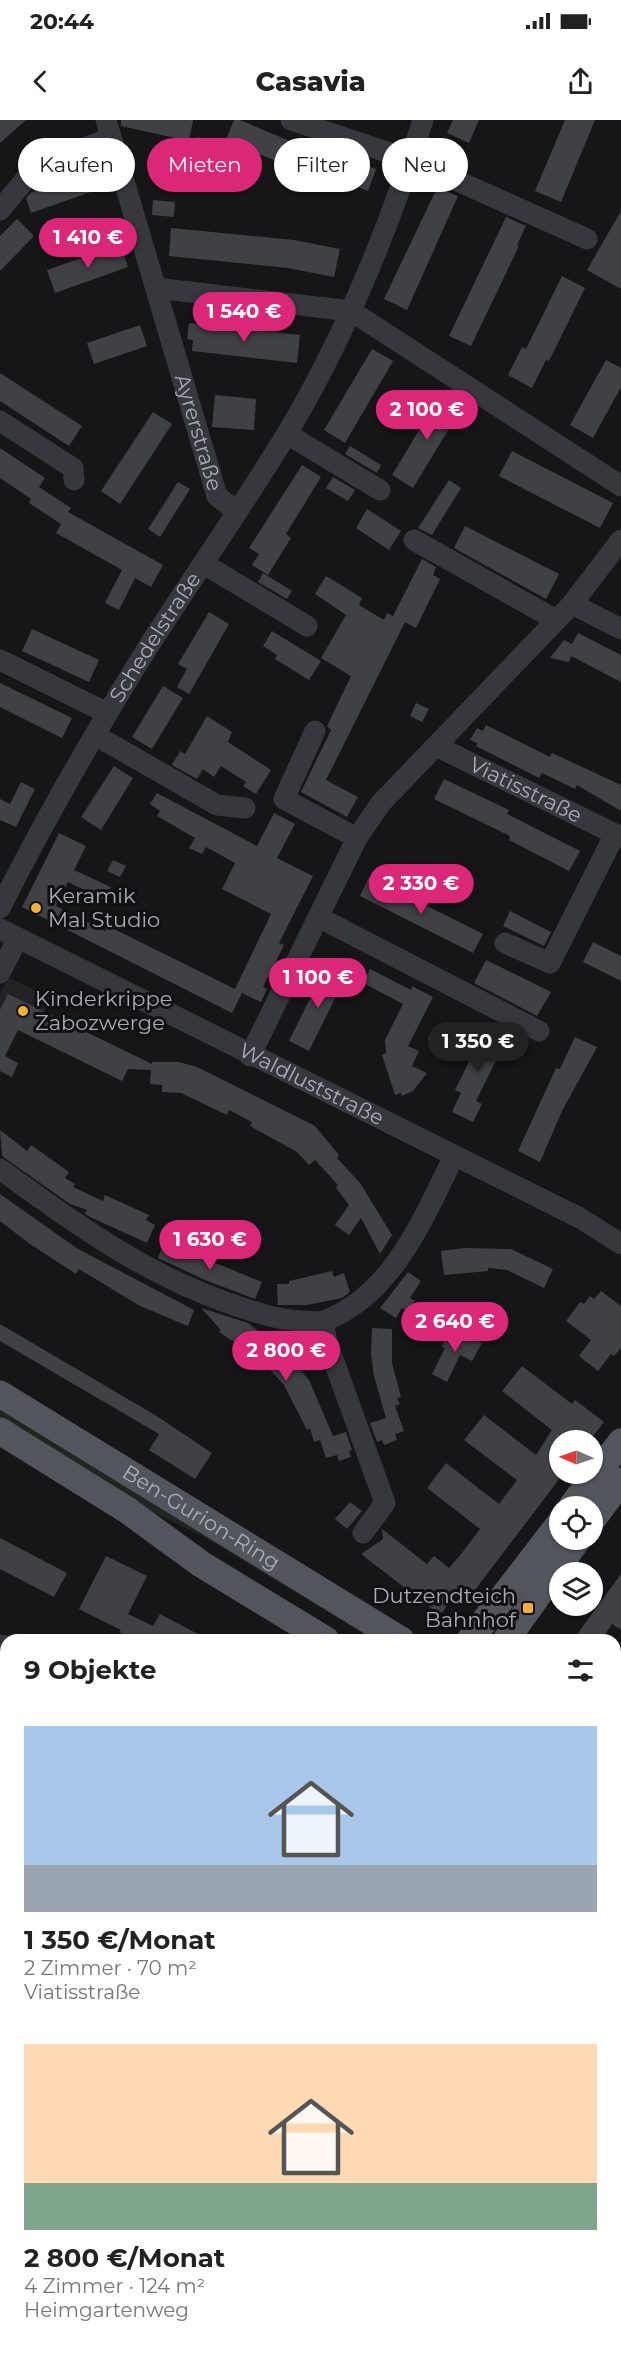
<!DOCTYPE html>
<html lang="de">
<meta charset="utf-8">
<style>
body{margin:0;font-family:Montserrat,sans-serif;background:#f2f2f2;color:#222;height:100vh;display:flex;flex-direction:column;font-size:22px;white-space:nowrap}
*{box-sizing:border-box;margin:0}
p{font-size:20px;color:#767676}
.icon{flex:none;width:33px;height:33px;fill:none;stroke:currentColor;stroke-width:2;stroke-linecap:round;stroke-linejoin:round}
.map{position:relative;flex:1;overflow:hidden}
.sheet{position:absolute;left:0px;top:1514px;width:621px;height:722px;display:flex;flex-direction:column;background:#fff;border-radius:18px 18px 0 0;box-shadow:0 2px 4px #0004}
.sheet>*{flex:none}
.top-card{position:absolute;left:18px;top:18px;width:585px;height:54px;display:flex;gap:12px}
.needle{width:39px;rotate:272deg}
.buttons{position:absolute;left:549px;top:1310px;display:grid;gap:12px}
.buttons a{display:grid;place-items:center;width:54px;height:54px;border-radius:50%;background:#fff;box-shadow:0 2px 4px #0004;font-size:30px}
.price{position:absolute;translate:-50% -51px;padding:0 14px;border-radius:21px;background:#db2777;color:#fff;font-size:20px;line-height:39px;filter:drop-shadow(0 2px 3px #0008)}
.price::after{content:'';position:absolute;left:50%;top:36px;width:18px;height:14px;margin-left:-9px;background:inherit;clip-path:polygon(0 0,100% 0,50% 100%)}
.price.active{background:#222;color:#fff}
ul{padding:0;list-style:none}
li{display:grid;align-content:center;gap:12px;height:318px;padding:0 24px}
li span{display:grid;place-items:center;height:186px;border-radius:0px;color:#555}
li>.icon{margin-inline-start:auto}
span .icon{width:108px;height:108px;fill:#fffc;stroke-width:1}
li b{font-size:26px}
h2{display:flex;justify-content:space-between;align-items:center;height:72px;padding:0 24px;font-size:26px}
.chip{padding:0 21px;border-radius:27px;background:#fff;box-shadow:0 2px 4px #0004;font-size:21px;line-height:54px}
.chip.active{background:#db2777;color:#fff}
.status{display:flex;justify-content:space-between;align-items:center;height:42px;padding:0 30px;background:#fff;direction:ltr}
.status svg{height:16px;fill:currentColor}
header{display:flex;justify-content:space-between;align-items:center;height:78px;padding:0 24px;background:#fff;font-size:27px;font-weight:800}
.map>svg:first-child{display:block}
</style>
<div class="status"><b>20:44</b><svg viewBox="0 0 49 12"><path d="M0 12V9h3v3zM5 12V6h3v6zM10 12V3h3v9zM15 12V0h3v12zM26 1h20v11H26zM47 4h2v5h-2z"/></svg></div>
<header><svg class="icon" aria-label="back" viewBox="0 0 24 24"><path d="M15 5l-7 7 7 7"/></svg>Casavia<svg class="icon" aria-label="share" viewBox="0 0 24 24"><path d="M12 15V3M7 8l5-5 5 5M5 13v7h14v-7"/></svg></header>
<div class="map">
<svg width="621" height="2234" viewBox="0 0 621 2234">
<rect width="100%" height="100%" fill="#161618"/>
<g fill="#222225">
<path d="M8,857l43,21 -18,37 -23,-11 -10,7v-37z"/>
<path d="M621,1663v120l-6,4v-118z"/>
<path d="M6,2036v59l-5,3 5,13v61l-6,2v-136z"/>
<path d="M621,2124v110h-74l-1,-5h69v-102z"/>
</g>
<g fill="#1e261f">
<path d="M0,1286l384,233h-12l-168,-102 -59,-29 -145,-86z"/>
<path d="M0,1889h6v139l-6,3z"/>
<path d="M6,2172v57h99l-3,5h-102v-60z"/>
</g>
<g fill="#404145">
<path d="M0,0h26l-26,23z"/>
<path d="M121,0h72l-4,21 -68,-15z"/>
<path d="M234,0h6l69,29 2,-4 65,24 -8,22 -66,-24 -2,4 -74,-31z"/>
<path d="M453,0h26l-10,23 -22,-10z"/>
<path d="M565,0h30l-34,82 -26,-11z"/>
<path d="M196,17l22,5 -3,14 -22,-5z"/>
<path d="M95,49l7,19 -71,25 -5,-15 6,-6z"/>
<path d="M437,68l21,8 -51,114 -23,-11z"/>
<path d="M153,80l22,2 -1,15 -22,-2z"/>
<path d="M621,91v78l-34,-19z"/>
<path d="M506,97l20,9 -9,19 2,1 -48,100 -22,-10z"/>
<path d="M17,99l17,17 -34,35v-35z"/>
<path d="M171,108l123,12 46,9 -6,28 -46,-9 -119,-12z"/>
<path d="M120,124l8,23 -73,26 -8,-23z"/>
<path d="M562,156l23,12 -36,73 -3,-1 -14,28 -24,-13 14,-28 4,2z"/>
<path d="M189,203l111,12 -3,28 -105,-12 1,-11 -6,-1z"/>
<path d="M140,205l7,21 -53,18 -7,-21z"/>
<path d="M372,229l21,12 -48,82 -21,-13z"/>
<path d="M606,240l15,8v19l-28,51 -23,-13z"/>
<path d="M0,253l82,53 -13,20 -69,-45z"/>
<path d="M441,274l21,13 -49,81 -21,-13z"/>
<path d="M215,275l41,4 -2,31 -42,-3z"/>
<path d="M153,292l19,12 -52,80 -19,-13z"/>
<path d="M350,326l31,19 -4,8 -32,-19z"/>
<path d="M0,328l45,30 -6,9 32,21 -3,4 95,53 -12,22 -16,-9 -16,32 -14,-7 17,-33 -66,-37 5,-9 -32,-21 2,-4 -31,-21z"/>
<path d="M512,331l101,52 -13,25 -101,-52z"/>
<path d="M302,345l19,12 -35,57 5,4 -23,37 -16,-10 7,-11 -10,-6z"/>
<path d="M333,357l22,13 -7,11 -22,-13z"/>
<path d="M449,360l12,8 -29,47 -14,-7z"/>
<path d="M178,362l12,7 -30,48 -12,-8z"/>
<path d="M367,389l34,22 -12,19 -33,-22z"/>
<path d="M465,406l94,48 -13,25 -92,-51z"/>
<path d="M422,439l14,8 -3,8 7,4 -24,49 -11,-6 -79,158 32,17 -11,20 -46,-25 30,-62 -4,-4 24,-50 -30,-18 25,-43 -31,-21 11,-18 36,22 -3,7 25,15 3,-7 6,3z"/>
<path d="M263,453l29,18 -5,8 -29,-17z"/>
<path d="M209,492l20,12 -40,70 -12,-7 10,-18 -9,-5z"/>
<path d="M32,509l67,31 -10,22 -67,-31z"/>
<path d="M272,511l49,30 -12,19 -34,-21 2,-4 -14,-9z"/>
<path d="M578,513l43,22v27l-50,-26 -2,6 -19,-4 14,-18 8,4z"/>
<path d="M0,563l72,35 -10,20 -62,-31z"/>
<path d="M163,566l20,12 -31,51 -20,-12z"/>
<path d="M416,583l13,6 -7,13 -12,-6z"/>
<path d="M207,596l25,16 -4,10 43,28 -15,24 -13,-8 3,-4 -25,-16 -7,11 -11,-8 -6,10 -25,-14 8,-14 5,3z"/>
<path d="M486,605l64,32 2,-4 69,32v26l-44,-26 -2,4 -33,-16 -3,5 -63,-32 1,-3 -7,-3 7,-12 6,3z"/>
<path d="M114,646l19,12 -32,52 -20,-13z"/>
<path d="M444,659l65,31 -2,4 73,37 -11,20 -60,-31 1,-4 -76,-37z"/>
<path d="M21,662l14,7 -19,38 -16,-7v-21l10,5z"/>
<path d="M157,673l100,53 17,-33 21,11 -18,34 36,18 -34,67 5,2 -21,42 4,2 -6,13 -19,-9 -10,20 -210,-106 37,-74 27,13 -12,24 37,17 -6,13 -37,-18 -12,24 49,25 3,-5 127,63 36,-75 -49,-25 13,-26 -29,-16 -4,7 -13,-6 6,-10 -38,-22 3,-5 -10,-7z"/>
<path d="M113,740l13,6 -6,11 -13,-6z"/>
<path d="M369,757l114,57 -10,19 -113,-57z"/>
<path d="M510,791l41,21 -7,14 -41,-20z"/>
<path d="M593,822l28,14v25l-38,-19z"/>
<path d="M486,840l65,32 -14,24 -63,-33z"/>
<path d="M340,847l4,13 -35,71 -20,-10 34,-69z"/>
<path d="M370,849l41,21 1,-4 21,11 -25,49 11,5 -7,15 15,7 -14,18 -11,5 -1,-3 -6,2 -13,-40 4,-2 -1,-13 18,-36 -40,-21z"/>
<path d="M8,874l144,70v-2h27l18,5 118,59 24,29 -2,3 23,25 32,52 -12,19 -19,-36 -12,17 -14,-10 14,-20 -13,-17 2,-3 -23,-25 -6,5 -12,-13 -47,-26 2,-4 -23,-12 -2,5 -46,-22 -19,-1v-7l-12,-1 1,-14 -23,-1 -6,12 -104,-51 -13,26 13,7 -6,14 -12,-6v-61z"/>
<path d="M487,905l21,11 -32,65 6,3 -9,18 -21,-10 9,-19 -6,-3z"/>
<path d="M575,917l22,10 -35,64 -22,51 -22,-11 38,-83 4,1z"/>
<path d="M0,1010l27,21 4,-6 38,27 -4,6 10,6 -2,3 30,14 2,-6 44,20 -3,5 9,5 -8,18 -57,-26 -5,-3 2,-4 -17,-6 -68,-48z"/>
<path d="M0,1074l78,55 116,61 -6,16 -48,-20 -61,-37 -3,5 -46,-30 -30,-23z"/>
<path d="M164,1122l98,40 -7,17 -50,-19 -47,-22z"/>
<path d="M465,1128l46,1 42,20 -9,19 -37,-18 -19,-2v3l-44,4 -3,-24z"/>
<path d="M332,1151l2,6 10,-4 6,19 -8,6 -35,7h-29l-1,-21h12v-3z"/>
<path d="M408,1152l13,9 -11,17 5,3 -7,11 -6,-4 -6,10 -16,-10z"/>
<path d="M601,1171l20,15v42l-7,8 -3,-2 -13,17 -19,-15 12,-16 -25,-19 14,-19 4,2 6,-8 4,3z"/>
<path d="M201,1188l47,15 31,24 30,33 24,56 13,-4 6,18 -3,1 2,6 -12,4 -2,-6 -11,3 -6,-18 -6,2 -4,-14 -3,2 -23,-45 -22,-24 -43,-29 2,-2z"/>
<path d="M0,1204l155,91 57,38 -17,26 -46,-29 10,-16 -159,-93z"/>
<path d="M451,1207l31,16 -10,18 -12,-6 -13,27 -15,-8 13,-26 -3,-2z"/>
<path d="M372,1208l20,1v34l9,34 -4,1 3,6 -5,2 9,25 -9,3 2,6 -13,5 -2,-5 -5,2 -7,-19 16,-5 -12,-42 -3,-22z"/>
<path d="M522,1246l50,38 3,-4 29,22 -14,18h-30v38l-95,125 -10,-7 -15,19 -79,-61 22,-15 -1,-10 45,35 7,-8 15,12 12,-14 19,-25 -53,-41 19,-25 53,41 18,-24 -53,-40 20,-25 52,40 16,-25 -50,-39z"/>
<path d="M350,1382l12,9 -15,18 -12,-10z"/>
<path d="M0,1418l67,35 -13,24 -54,-28z"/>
<path d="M106,1436l41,20 -19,38 25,12 7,-12 49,26h-75l-15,-8 2,-2 -42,-21z"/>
<path d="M621,1454v56l-9,-6 -11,16h-28z"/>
</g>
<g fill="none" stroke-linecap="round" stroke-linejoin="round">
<g stroke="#37383d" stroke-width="21">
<path id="s1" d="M106,0l111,376 19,15"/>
<path d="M291,0l120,40 176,79"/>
<path d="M0,90l30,-36 13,-10 67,-26"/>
<path d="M156,168l195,23 270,175"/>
<path d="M0,301l73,47 1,12"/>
<path d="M287,314l93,56"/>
<path d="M414,420l142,80"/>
<path d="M204,444l103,62"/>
<path d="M572,484l49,25"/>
<path d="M0,540l107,53"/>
<path d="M315,611l-31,68 73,39"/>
<path d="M95,615l122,70 28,3"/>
<path id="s2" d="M436,626l185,91"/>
<path id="s3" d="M0,788c46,-91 96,-178 150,-264 45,-70 93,-138 136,-209 56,-92 105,-211 137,-315"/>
<path d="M318,797l221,114"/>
<path id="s4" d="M0,809l580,289 41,26"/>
<path d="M505,823l45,20 65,-129"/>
<path d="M0,853l18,-35"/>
<path d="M250,936l107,-218 24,-35 191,-199 49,-64"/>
<path d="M0,1049c72,53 146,106 231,135 24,8 46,16 71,17 7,0 16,2 22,0 69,-26 100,-104 130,-165"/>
<path d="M323,1202l4,20 58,161 -22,30"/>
<path d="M0,1525l6,1"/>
<path d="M0,1741h6"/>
<path d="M615,1934l6,-3"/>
<path d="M615,2057l6,-3"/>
<path d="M573,2229l1,5"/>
<path d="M308,2234l9,-5"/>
</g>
<g stroke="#53555c" stroke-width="27">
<path id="s5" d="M0,1274l401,246"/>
<path d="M0,1311l127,79 74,54 125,76"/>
<path d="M572,1386l49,-64"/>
<path d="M592,1400l29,-39"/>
<path d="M470,1520l90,-117"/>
<path d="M506,1520l72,-101"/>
<path d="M615,1627l6,2"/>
<path d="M615,1655l6,2"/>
<path d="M126,2234l3,-5"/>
<path d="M157,2234l2,-5"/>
</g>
<g stroke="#4a4c52" stroke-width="1.5">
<path d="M615,2069l6,-4"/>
<path d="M340,2234l9,-5"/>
</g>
<g stroke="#4a4c52" stroke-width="7">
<g id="rail">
<path d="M615,1683l6,-5"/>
<path d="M615,1700l6,-5"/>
<path d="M615,1718l6,-4"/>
<path d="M615,1749l6,-5"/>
<path d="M615,1767l6,-4"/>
<path d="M615,1779l6,-4"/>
<path d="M0,1859l6,1"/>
<path d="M0,1872h6"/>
<path d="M0,2046l6,-3"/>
<path d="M0,2056l6,-3"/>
<path d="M0,2075l6,-3"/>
<path d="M0,2086l6,-3"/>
</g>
</g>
<use href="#rail" stroke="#111113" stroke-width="4.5" stroke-dasharray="14" stroke-linecap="butt"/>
</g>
<g fill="#f2b134" stroke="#111113" stroke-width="2">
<circle cx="36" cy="788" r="6"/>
<circle cx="23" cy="891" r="6"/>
<rect x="522" y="1482" width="12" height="12" rx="3"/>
</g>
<g text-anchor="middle" stroke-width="6" stroke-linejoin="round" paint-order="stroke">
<g font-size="21" fill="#a8adb8" stroke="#111113">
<text dy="7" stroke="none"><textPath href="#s1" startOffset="326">Ayrerstraße</textPath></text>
<text dy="7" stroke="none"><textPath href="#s3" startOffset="312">Schedelstraße</textPath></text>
<text dy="7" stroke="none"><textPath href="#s2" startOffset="100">Viatisstraße</textPath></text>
<text dy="7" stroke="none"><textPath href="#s4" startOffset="348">Waldluststraße</textPath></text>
<text dy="7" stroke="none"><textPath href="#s5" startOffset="236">Ben-Gurion-Ring</textPath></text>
</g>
<g font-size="21" fill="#a8adb8" stroke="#111113" text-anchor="start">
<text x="48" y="783">Keramik<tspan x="48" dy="24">Mal Studio</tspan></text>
<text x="35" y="886">Kinderkrippe<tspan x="35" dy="24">Zabozwerge</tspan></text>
<text x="516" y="1483" text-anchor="end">Dutzendteich<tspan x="516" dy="24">Bahnhof</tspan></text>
</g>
</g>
</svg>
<div class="buttons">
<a><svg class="needle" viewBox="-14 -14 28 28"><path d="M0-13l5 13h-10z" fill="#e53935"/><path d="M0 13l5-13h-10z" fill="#767676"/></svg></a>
<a><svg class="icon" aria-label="locate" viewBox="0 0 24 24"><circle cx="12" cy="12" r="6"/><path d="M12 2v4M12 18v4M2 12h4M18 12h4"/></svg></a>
<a><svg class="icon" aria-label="layers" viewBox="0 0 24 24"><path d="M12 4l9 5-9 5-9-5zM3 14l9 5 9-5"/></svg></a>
</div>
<b class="price" style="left:88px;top:149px">1 410 €</b>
<b class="price" style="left:244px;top:223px">1 540 €</b>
<b class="price" style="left:427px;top:321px">2 100 €</b>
<b class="price" style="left:421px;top:795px">2 330 €</b>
<b class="price" style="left:318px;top:889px">1 100 €</b>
<b class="price active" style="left:478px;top:953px">1 350 €</b>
<b class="price" style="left:210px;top:1151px">1 630 €</b>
<b class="price" style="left:455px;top:1233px">2 640 €</b>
<b class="price" style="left:286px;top:1262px">2 800 €</b>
<div class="top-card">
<a class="chip">Kaufen</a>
<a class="chip active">Mieten</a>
<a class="chip">Filter</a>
<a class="chip">Neu</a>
</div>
<section class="sheet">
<h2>9 Objekte<svg class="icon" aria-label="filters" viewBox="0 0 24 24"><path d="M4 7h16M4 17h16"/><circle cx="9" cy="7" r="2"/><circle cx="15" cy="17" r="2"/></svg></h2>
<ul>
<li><span style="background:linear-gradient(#a9c7e8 75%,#9aa5b1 0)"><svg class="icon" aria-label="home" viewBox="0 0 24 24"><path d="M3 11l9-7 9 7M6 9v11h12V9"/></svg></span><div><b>1 350 €/Monat</b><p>2 Zimmer · 70 m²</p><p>Viatisstraße</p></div></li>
<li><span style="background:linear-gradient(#ffd9b3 75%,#7fa58c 0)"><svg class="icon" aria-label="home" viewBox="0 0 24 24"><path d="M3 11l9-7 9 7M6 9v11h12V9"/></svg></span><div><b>2 800 €/Monat</b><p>4 Zimmer · 124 m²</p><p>Heimgartenweg</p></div></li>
</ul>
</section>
</div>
